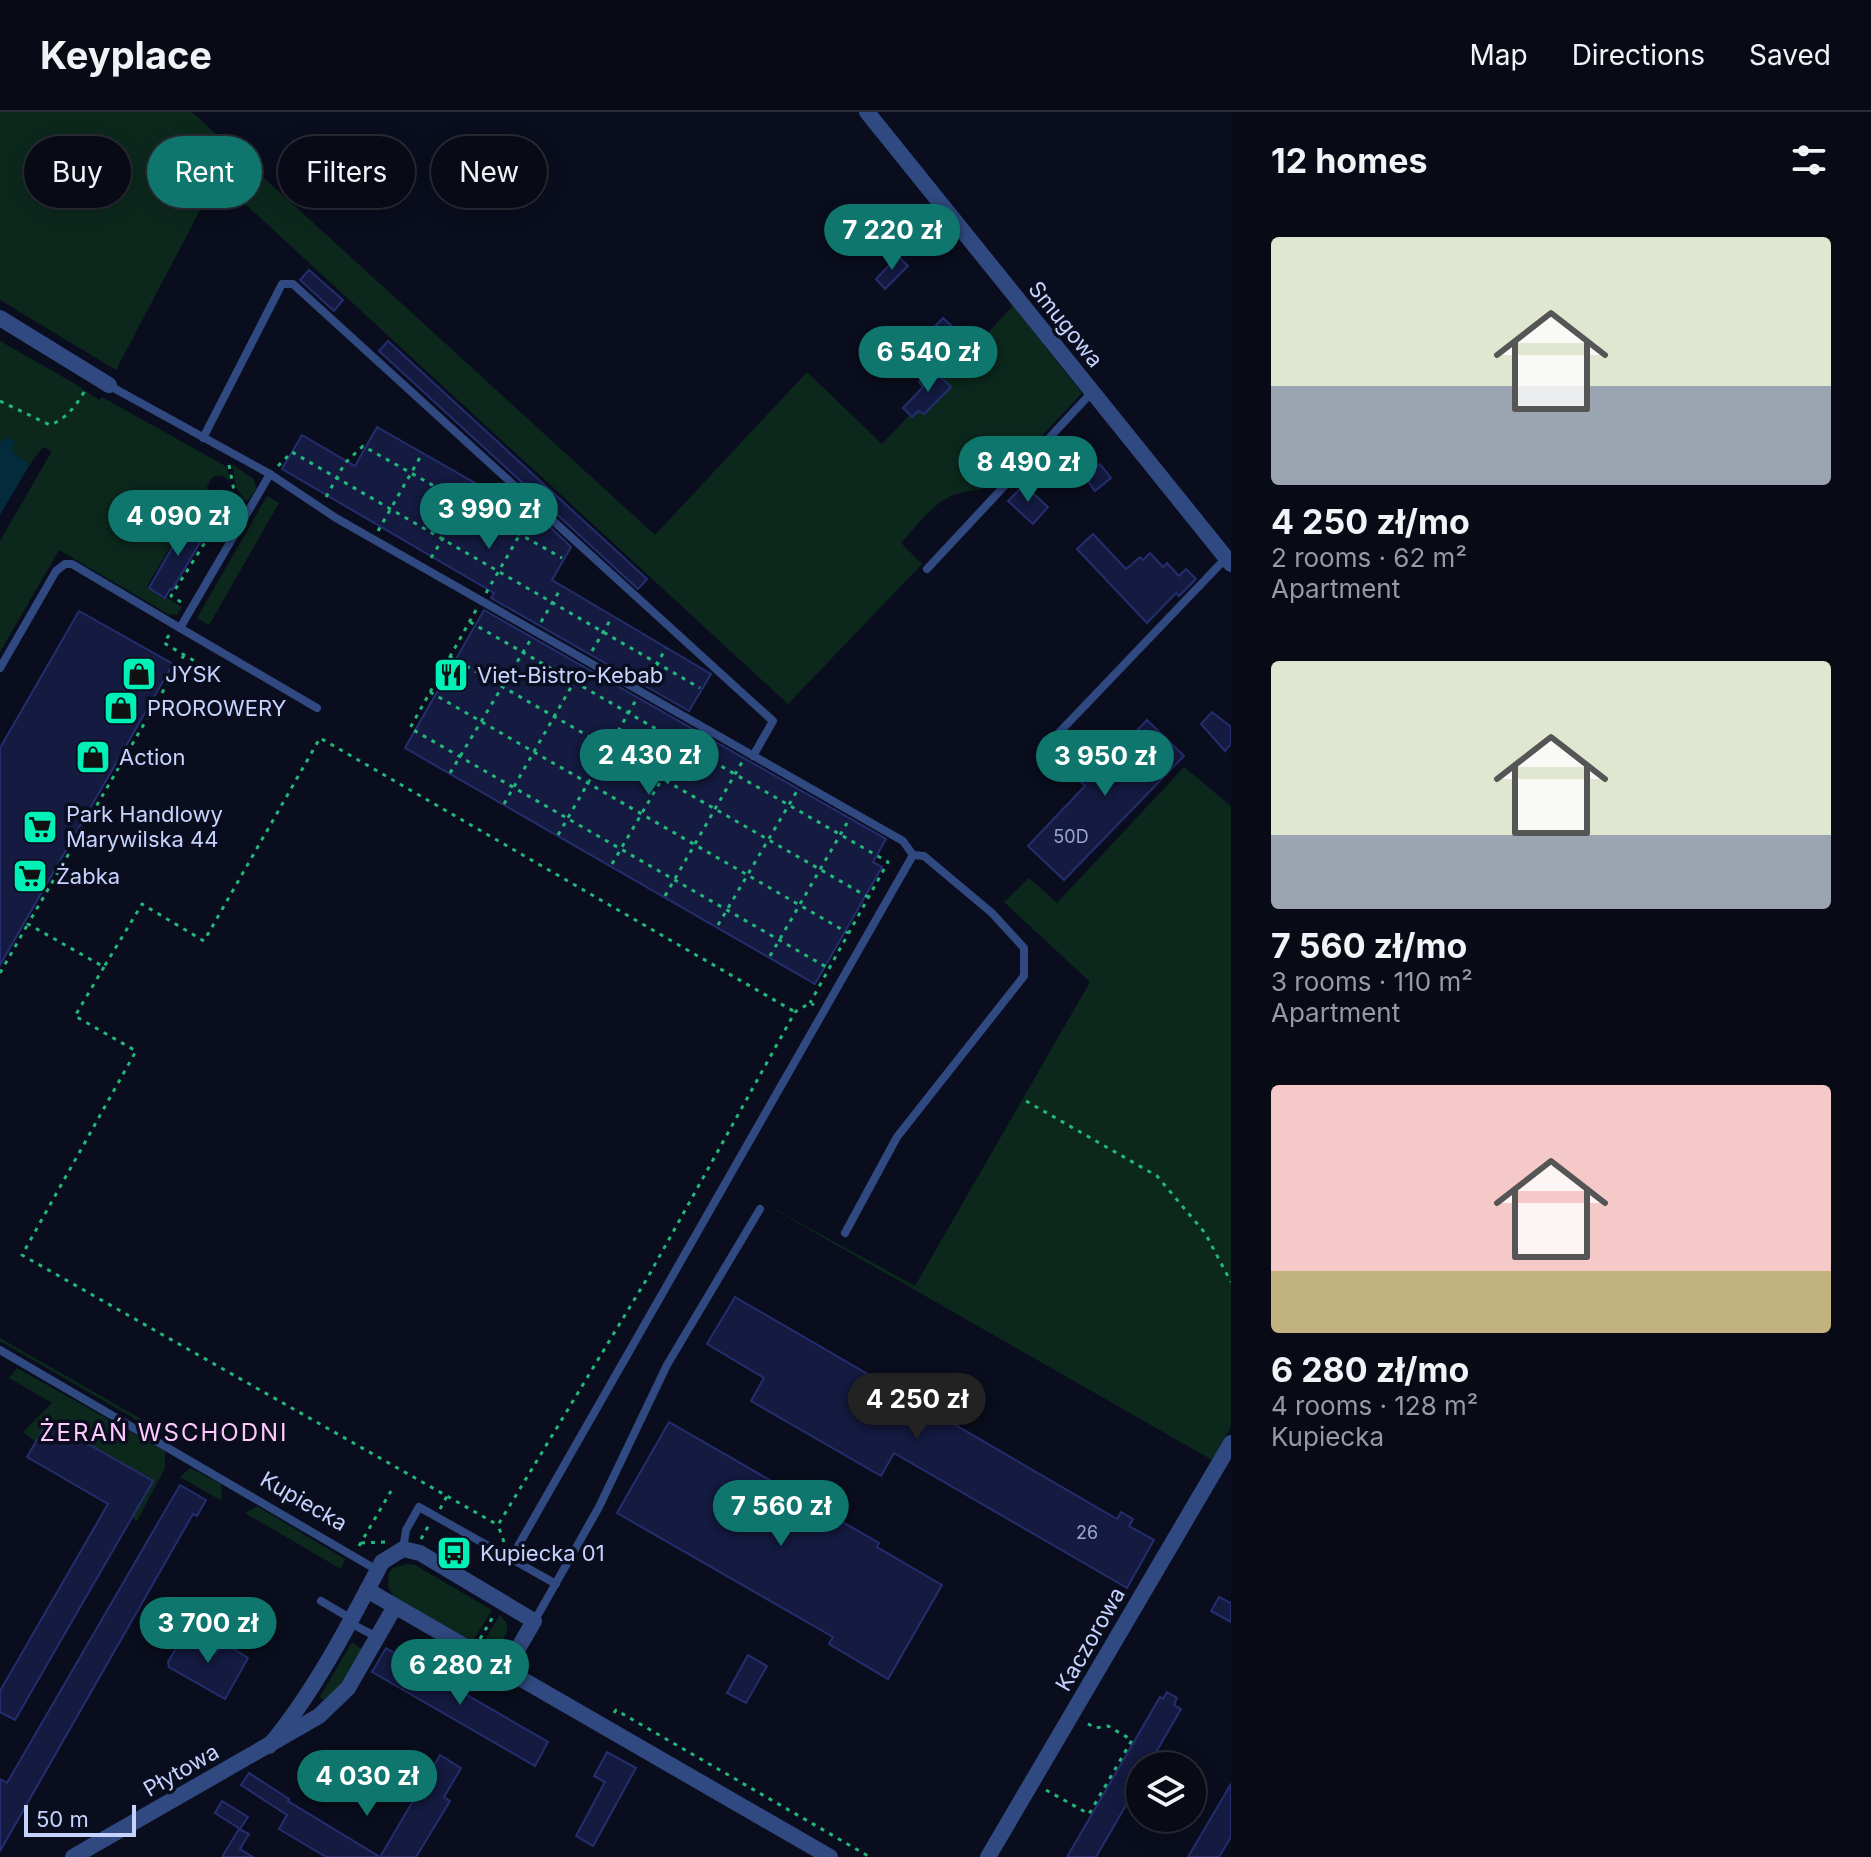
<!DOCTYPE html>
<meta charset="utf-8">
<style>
body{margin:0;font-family:Inter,sans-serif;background:#161823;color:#f1f3f6;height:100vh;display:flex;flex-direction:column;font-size:30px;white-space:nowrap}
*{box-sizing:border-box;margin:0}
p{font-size:26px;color:#989aa1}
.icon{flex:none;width:44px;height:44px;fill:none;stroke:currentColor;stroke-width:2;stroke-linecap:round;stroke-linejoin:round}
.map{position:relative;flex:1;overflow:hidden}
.sheet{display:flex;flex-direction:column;background:#080a16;width:640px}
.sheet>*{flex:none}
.hud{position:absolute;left:24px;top:24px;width:760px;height:72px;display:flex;gap:16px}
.tools{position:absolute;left:1126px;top:1640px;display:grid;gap:16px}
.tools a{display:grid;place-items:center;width:80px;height:80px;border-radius:50%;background:#080a16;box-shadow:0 4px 20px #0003,0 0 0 2px #292b35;font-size:40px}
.scale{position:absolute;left:24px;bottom:20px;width:112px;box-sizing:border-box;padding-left:8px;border:4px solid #c6d3ff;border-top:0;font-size:22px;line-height:28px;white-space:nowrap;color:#c6d3ff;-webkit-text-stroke:6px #0a0d1d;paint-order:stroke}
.price{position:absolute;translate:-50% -68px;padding:0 18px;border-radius:28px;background:#0f766e;color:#fff;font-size:26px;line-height:52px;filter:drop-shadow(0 2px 4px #0008)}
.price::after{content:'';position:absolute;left:50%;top:48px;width:24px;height:18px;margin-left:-12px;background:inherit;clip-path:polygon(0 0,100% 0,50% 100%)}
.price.on{background:#222;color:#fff}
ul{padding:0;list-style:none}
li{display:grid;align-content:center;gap:16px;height:424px;padding:0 40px}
li span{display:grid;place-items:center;height:248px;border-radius:8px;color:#555}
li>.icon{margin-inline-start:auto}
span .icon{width:144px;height:144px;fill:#fffc;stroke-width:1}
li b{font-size:34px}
h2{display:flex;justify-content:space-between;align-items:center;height:96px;padding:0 40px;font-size:34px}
.pill{padding:0 28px;border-radius:36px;background:#080a16;box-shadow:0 4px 20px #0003,0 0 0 2px #292b35;font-size:28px;line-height:72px}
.pill.on{background:#0f766e;color:#fff}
header{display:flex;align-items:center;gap:48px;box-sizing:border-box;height:112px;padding:0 40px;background:#080a16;border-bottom:2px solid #292b35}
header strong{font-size:38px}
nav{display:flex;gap:44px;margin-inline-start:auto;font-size:28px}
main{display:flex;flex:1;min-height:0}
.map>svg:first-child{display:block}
</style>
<header>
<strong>Keyplace</strong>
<nav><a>Map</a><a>Directions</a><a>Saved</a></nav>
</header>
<main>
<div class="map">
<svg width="1231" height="1745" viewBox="0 0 1231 1745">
<rect width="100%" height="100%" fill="#0a0d1d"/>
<g fill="#0c281d">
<path d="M0,0h192l463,423 152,-163 75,72 131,-138 69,87 -85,91c-18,8 -21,5 -37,9 -24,5 -43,33 -59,50l21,21 -134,140 -571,-526 -101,192 -116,-70z"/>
<path d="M0,229l72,41 27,18 3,-3 125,70 3,15c-6,-7 -10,-8 -18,-5l-5,10c2,8 5,11 14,13l7,-5 4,3 1,20 -3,5 -34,-20 -49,83 35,21 -5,8 -9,-1 -109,-64 -59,102v-111l52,-90 -9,-4 -13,17 -19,-13 4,-9 -15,1z"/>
<path d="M233,353l21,14 2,10 -8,12c-14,-9 -13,-21 -15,-36z"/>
<path d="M267,384l12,7 -70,122 -12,-7z"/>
<path d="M1184,655l47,39v621l-19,33 -463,-265 166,91 175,-304 -86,-80 25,-24 28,25z"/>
<path d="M0,1226l176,101 -34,-16 -142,-82z"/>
<path d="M17,1256l148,83v17l-28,53 -5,-3 21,-37 -105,-60 -12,21 -13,-10 29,-29 -43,-25z"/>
<path d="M190,1356l31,16 1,17 -42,-24z"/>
<path d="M257,1394l88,53 -4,10 -96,-56z"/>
<path d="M407,1452l8,1 77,45 -21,34 -77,-46 -6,-12 1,-13 4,-5z"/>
<path d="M500,1503l7,9c2,16 -13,24 -27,24z"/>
<path d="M352,1530l10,7 -25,44 -13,7 -4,-3z"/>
</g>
<path fill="#042b3c" d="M6,325l9,5 -3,9 18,13 -30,51v-72z"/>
<g fill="#141a40" stroke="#242e6e" stroke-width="2">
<path d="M884,102l22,22 -13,14 -22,-23z"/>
<path d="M898,144l10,10 -23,23 -9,-10z"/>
<path d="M309,158l34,30 -9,11 -34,-31z"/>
<path d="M943,206l14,13 -17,17 -13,-13z"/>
<path d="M388,229l259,238 -9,10 -259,-238z"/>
<path d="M931,256l20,19 -27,27 -6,-3 -6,6 -9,-9 20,-21 -4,-5z"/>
<path d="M377,315l170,97 24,23 -19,33 159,94 -22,37 -198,-113 3,-5 -212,-124 20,-34 53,31z"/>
<path d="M1100,352l11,14 -16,13 -11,-15z"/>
<path d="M1024,373l24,22 -15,17 -25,-23z"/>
<path d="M189,406l19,11 -36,61 -2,-1 -5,9 -16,-10z"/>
<path d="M1093,422l33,35 14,-12 3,3 7,-7 13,14 4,-4 12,13 7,-7 10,10 -17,17 -3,-3 -29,30 -70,-74z"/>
<path d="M484,498l402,229 -13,23 9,5 -67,117 -410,-236z"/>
<path d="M79,499l94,53 -173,301v-217z"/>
<path d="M1212,600l19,15v17l-6,7 -24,-27z"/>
<path d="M1147,608l37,36 -120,124 -36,-34 57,-60 -20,-22 15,-15 21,19z"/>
<path d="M735,1185l382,222 4,-7 12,7 -4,7 25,14 -27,48 -233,-135 -13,23 -130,-75 13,-23 -57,-34z"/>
<path d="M48,1309l105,60 -138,239 -15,-8v-21l108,-187 -81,-47z"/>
<path d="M669,1310l210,121 -2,4 65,38 -54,94 -59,-35 4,-7 -216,-124z"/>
<path d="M180,1373l26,15 -9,16 -4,-2 -193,337v-72l7,4z"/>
<path d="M1219,1485l12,6v19l-20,-11z"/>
<path d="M184,1523l32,18 7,-11 25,16 -23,41 -56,-32 -1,-5z"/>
<path d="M386,1536l162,94 -13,24 -163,-94z"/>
<path d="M748,1543l19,11 -21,37 -19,-10z"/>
<path d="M1167,1580l10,6 -3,7 7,4 -33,57h-8v15l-44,76h-29l93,-160 3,2z"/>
<path d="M607,1640l29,16 -43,78 -17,-10 29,-54 -11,-6z"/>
<path d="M440,1643l21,13 -17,29 6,4 -34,56h-90l-47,-28 8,-14 -46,-30 8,-12 40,26 -1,2 92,56z"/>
<path d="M1231,1672v53l-12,20h-31z"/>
<path d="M222,1689l26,16 -8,12 -25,-16z"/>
<path d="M239,1717l10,5 -9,15 13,8h-31z"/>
</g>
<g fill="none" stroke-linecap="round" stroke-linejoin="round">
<g stroke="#22b77b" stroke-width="3" stroke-dasharray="4 6" stroke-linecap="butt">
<path d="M0,289l50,24c18,-7 26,-20 36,-36"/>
<path d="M229,353l6,31 8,4"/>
<path d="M278,354l14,-14 408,236"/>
<path d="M326,385l19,-34 18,-17 199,112"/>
<path d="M378,419l44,-77"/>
<path d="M431,446l44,-72"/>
<path d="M486,481l44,-76"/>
<path d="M181,490l-10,-6 40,-63 9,6"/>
<path d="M476,498l-66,118 418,240"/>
<path d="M470,510l418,240 -78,141"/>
<path d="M541,510l20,-34"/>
<path d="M169,523l-5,8 39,23"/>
<path d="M592,539l20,-34"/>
<path d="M184,543l-156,269 76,43 38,-63 62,37 116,-203 475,274"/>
<path d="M449,544l419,241"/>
<path d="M646,571l20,-35"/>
<path d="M430,580l418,241"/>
<path d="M450,661l81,-134"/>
<path d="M504,692l78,-136"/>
<path d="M558,723l78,-135"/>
<path d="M612,752l77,-131"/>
<path d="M665,784l77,-134"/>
<path d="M718,813l79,-134"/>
<path d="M770,844l77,-133"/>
<path d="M104,855l-29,49 61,35 -114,204 476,270"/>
<path d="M0,861l28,-49"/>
<path d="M1026,989l131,75 48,57 26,49"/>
<path d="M440,1397l7,-13"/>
<path d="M421,1427l8,-14"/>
<path d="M504,1430l-6,-17 150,-248 147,-265 15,-9 4,2"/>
<path d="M361,1431l24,-1"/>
<path d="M359,1434l32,-55"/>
<path d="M480,1527l14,-24"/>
<path d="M614,1601l2,-3 254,147"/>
<path d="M1046,1678l43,24 43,-74 -24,-14 -13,2 -10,-6"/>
</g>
<g stroke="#304981" stroke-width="8">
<path d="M110,274l160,88 66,44 567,323 10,14 -403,705"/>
<path d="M203,326l79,-154h11l480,437 -20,35"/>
<path d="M270,362l-90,154 137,80"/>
<path d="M927,457l165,-177"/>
<path d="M0,556l56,-97 9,-7h7l108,64"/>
<path d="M1050,630l176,-184"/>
<path d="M845,1121l52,-96 127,-161v-28l-32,-35 -68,-57 -11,-1"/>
<path d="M0,1238l377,220"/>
<path d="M403,1437l3,-19 13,-23 137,77"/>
<path d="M321,1489l29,17"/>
<path d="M535,1508l64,-113 68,-142 93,-156"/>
<path d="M350,1511l27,14"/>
</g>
<g stroke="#304981" stroke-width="16">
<path d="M867,0l364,452"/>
<path d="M0,206l109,67"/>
<path d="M367,1478l463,267"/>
<path d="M269,1634c44,-52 81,-123 113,-184l21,-13 17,4 114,68 -29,50"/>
<path d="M73,1745l246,-141 29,-28 46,-80"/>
<path d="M988,1745l243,-414"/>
</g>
</g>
<defs>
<g id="shop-square" transform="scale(1.8)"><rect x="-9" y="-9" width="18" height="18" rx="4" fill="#00f1b7" stroke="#0a0d1d"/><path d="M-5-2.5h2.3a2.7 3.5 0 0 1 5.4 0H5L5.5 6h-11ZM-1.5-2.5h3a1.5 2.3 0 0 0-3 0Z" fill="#111"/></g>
<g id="restaurant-square" transform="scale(1.8)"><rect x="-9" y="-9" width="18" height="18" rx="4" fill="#00f1b7" stroke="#0a0d1d"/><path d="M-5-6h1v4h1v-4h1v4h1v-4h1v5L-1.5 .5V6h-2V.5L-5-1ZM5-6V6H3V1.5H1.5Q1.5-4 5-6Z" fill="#111"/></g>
<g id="supermarket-square" transform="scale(1.8)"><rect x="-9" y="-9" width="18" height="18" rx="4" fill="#00f1b7" stroke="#0a0d1d"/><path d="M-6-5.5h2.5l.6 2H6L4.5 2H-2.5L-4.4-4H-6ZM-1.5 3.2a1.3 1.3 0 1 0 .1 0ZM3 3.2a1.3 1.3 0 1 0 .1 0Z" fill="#111"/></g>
<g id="bus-square" transform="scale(1.8)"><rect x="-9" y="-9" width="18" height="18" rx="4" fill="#00f1b7" stroke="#0a0d1d"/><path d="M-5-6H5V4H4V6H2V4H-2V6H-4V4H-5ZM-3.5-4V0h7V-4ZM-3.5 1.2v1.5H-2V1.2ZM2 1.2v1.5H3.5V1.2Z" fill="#111"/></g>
</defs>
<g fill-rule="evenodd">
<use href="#shop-square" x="139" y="562"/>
<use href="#restaurant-square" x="451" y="563"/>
<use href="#shop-square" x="121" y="596"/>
<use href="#shop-square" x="93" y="645"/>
<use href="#supermarket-square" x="40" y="715"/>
<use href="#supermarket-square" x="30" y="764"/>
<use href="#bus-square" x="454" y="1441"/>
</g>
<g text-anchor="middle" stroke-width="7" stroke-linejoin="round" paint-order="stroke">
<g font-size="18" fill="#9aa5cf">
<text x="1071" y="731">50D</text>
<text x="1087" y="1427">26</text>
</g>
<g font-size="22" fill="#c6d3ff" stroke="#0a0d1d">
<text transform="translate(1066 212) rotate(51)" y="8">Smugowa</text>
<text transform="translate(304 1389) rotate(30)" y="8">Kupiecka</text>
<text transform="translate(1090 1527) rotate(-60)" y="8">Kaczorowa</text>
<text transform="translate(181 1658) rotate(-30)" y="8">Płytowa</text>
</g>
<g font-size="22" fill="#c6d3ff" stroke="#0a0d1d" text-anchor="start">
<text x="165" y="570">JYSK</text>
<text x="477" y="571">Viet-Bistro-Kebab</text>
<text x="147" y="604">PROROWERY</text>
<text x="119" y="653">Action</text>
<text x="66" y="710">Park Handlowy<tspan x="66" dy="25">Marywilska 44</tspan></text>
<text x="56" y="772">Żabka</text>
<text x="480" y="1449">Kupiecka 01</text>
</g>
<g font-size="24" letter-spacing="2" fill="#ffc8fe" stroke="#0a0d1d">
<text x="164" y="1329">ŻERAŃ WSCHODNI</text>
</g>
</g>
</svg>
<div class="tools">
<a><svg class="icon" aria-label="layers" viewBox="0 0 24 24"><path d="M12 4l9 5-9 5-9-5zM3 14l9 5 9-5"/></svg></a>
</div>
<div class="scale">50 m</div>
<b class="price" style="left:892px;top:160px">7 220 zł</b>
<b class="price" style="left:928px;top:282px">6 540 zł</b>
<b class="price" style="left:1028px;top:392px">8 490 zł</b>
<b class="price" style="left:489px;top:439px">3 990 zł</b>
<b class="price" style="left:178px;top:446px">4 090 zł</b>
<b class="price" style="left:649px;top:685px">2 430 zł</b>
<b class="price" style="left:1105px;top:686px">3 950 zł</b>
<b class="price on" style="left:917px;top:1329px">4 250 zł</b>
<b class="price" style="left:781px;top:1436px">7 560 zł</b>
<b class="price" style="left:208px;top:1553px">3 700 zł</b>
<b class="price" style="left:460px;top:1595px">6 280 zł</b>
<b class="price" style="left:367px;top:1706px">4 030 zł</b>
<div class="hud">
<a class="pill">Buy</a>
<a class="pill on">Rent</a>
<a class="pill">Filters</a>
<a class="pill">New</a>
</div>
</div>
<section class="sheet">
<h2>12 homes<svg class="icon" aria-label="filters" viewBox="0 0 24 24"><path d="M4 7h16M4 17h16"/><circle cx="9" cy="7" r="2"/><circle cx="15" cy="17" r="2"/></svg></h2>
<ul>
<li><span style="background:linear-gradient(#dfe7d0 60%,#9aa5b1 0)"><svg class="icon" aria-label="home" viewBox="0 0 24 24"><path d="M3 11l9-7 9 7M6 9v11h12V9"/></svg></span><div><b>4 250 zł/mo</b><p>2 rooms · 62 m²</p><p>Apartment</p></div></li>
<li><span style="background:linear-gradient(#dfe7d0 70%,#9aa5b1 0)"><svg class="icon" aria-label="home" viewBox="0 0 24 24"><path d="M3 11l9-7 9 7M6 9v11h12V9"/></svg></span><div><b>7 560 zł/mo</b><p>3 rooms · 110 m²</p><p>Apartment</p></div></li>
<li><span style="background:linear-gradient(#f6c9c9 75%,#c2b280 0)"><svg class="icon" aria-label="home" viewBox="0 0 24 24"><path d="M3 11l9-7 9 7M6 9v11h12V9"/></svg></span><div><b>6 280 zł/mo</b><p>4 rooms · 128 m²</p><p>Kupiecka</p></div></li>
</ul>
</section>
</main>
